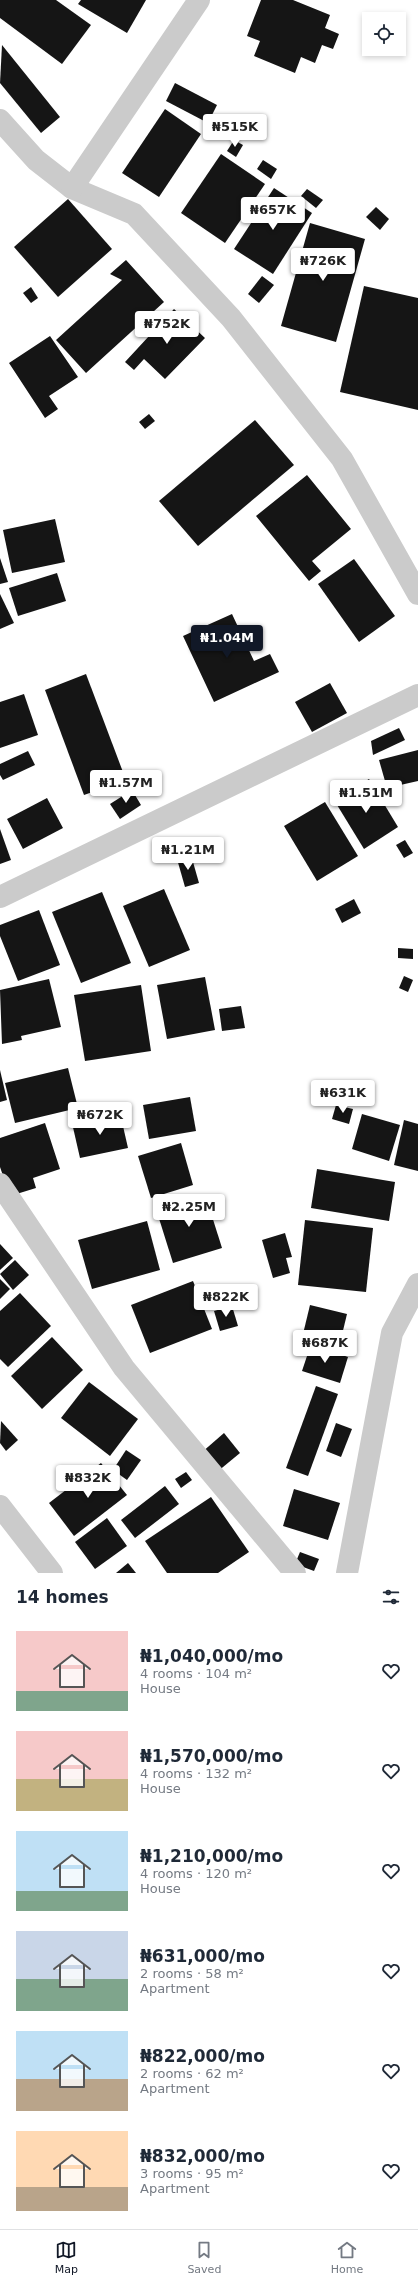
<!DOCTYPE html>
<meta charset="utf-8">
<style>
body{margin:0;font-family:"DejaVu Sans",sans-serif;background:#f6f6f7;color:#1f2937;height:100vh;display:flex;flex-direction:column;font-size:15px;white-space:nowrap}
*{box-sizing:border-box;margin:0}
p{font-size:13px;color:#747a83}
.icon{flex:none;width:22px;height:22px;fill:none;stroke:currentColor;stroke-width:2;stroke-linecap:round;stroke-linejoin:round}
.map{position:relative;height:1573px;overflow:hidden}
.sheet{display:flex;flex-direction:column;background:#fff;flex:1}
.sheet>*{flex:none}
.controls{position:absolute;left:362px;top:12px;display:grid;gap:8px}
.controls a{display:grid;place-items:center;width:44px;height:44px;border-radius:0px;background:#fff;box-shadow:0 2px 6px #0003;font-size:20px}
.price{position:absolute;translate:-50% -34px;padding:0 9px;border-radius:4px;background:#fff;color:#222;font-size:13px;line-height:26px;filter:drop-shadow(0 1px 2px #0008)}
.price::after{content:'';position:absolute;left:50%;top:24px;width:12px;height:9px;margin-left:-6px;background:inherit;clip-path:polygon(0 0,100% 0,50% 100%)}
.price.active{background:#111827;color:#fff}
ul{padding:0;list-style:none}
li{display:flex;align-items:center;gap:12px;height:100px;padding:0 16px}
li span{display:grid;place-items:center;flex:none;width:112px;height:80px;border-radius:0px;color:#555}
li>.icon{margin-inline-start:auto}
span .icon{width:48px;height:48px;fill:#fffc;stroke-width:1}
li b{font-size:17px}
h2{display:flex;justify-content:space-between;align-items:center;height:48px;padding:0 16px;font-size:17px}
.menu{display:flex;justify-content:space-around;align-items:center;height:56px;border-top:1px solid #e0e1e3;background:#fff;font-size:11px;color:#747a83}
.menu a{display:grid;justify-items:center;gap:2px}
.menu .active{color:#111827}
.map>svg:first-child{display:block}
</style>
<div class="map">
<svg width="418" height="1573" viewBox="0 0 418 1573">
<rect width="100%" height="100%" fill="#fff"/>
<g fill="#151515">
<path d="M0,0h56l35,25 -29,39 -62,-46z"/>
<path d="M81,0h65l-19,33 -49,-29z"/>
<path d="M261,0h32l37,15 -5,13 14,6 -6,15 -11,-4 -7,18 -14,-6 -6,16 -41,-17 6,-15 -13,-5z"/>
<path d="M2,45l58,72 -19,16 -41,-50z"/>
<path d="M175,83l42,22 -9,18 -42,-22z"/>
<path d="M165,109l36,25 -42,63 -37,-24z"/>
<path d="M234,140l9,5 -7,12 -9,-6z"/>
<path d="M221,154l44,30 -40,59 -44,-30z"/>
<path d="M263,160l14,9 -6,10 -14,-10z"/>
<path d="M274,188l38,25 -39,61 -39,-25z"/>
<path d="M307,189l16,11 -7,8 -15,-12z"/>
<path d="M68,199l44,50 -54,48 -44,-50z"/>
<path d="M376,207l13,12 -9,11 -14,-13z"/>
<path d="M310,223l55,16 -29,103 -55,-16z"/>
<path d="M126,260l38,42 -78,71 -30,-33 66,-60 -12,-6z"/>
<path d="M262,276l12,9 -15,18 -11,-9z"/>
<path d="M364,286l54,12v112l-78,-18z"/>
<path d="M31,287l7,11 -7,5 -8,-10z"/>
<path d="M174,309l31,29 -40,41 -21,-20 -10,11 -9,-8z"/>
<path d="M50,336l28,41 -29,19 9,13 -13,9 -36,-55z"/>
<path d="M149,414l6,7 -10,8 -6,-7z"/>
<path d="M255,420l39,45 -96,81 -39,-45z"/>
<path d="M307,475l44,54 -39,32 9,10 -12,10 -53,-65z"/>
<path d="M55,519l10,43 -53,11 -9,-43z"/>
<path d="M0,558l8,24 -8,2z"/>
<path d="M354,559l41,57 -36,26 -41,-58z"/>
<path d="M57,573l9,28 -48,15 -9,-28z"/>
<path d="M0,594l14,29 -14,6z"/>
<path d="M232,614l22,47 16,-7 9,18 -65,30 -31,-66z"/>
<path d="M86,674l40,106 -42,15 -39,-105z"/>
<path d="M330,683l17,30 -35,19 -17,-30z"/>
<path d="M24,694l14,41 -38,13v-46z"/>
<path d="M399,728l6,12 -32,15 -2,-14z"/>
<path d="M418,750v31l-31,7 -8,-28z"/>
<path d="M28,751l7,14 -32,15 -3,-5v-11z"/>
<path d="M369,779l29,48 -34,22 -30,-49z"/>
<path d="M132,790l9,15 -21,14 -10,-15z"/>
<path d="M47,798l16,30 -40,21 -16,-30z"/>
<path d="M325,802l33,54 -41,25 -33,-55z"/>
<path d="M0,829l11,31 -11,4z"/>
<path d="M405,840l8,13 -9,5 -8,-13z"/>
<path d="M191,855l8,28 -14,4 -8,-28z"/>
<path d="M164,889l26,61 -41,17 -26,-61z"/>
<path d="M102,892l29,71 -50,20 -29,-71z"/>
<path d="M354,899l7,14 -19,10 -7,-14z"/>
<path d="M39,910l21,55 -42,16 -18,-45v-11z"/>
<path d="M398,948l15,1v10l-15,-1z"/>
<path d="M404,976l9,4 -5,12 -9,-4z"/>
<path d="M205,977l10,53 -48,9 -10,-54z"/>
<path d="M49,979l12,48 -40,9 1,4 -20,4 -2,-54z"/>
<path d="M141,985l10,66 -66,10 -11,-66z"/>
<path d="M241,1006l4,22 -23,3 -3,-22z"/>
<path d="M68,1068l10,40 -63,15 -10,-40z"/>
<path d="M0,1070l7,30 -7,2z"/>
<path d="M190,1097l6,34 -47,8 -6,-34z"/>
<path d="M336,1105l17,4 -4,15 -17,-5z"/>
<path d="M120,1113l8,35 -48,10 -8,-35z"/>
<path d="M362,1114l38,11 -11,36 -37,-12z"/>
<path d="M404,1120l14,4v47l-24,-6z"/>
<path d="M45,1123l15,46 -27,9 3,10 -26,8 -10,-29v-29z"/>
<path d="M181,1143l12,42 -42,13 -13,-42z"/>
<path d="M317,1169l78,13 -6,39 -78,-13z"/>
<path d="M205,1194l17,54 -49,15 -17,-54z"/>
<path d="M305,1220l68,8 -7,64 -68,-7z"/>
<path d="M147,1221l13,49 -68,19 -14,-49z"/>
<path d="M285,1233l7,24 -6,1 4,15 -17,5 -11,-38z"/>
<path d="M0,1244l13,14 -13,12z"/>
<path d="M15,1260l14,15 -16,15 -13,-16z"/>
<path d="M0,1279l10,10 -10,10z"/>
<path d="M193,1281l19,48 -62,24 -19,-48z"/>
<path d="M20,1293l31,33 -43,41 -8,-8v-48z"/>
<path d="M310,1305l37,9 -7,29 -37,-9z"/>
<path d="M232,1306l6,20 -18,5 -6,-20z"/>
<path d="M52,1337l31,33 -41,39 -31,-33z"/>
<path d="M311,1344l37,13 -8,26 -38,-12z"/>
<path d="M89,1382l49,37 -28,37 -49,-38z"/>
<path d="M316,1386l22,8 -30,82 -22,-8z"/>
<path d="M1,1421l17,19 -12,11 -6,-8z"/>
<path d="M336,1423l16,6 -11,28 -15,-6z"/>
<path d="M224,1433l16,20 -23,19 -16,-19z"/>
<path d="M126,1450l15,10 -14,20 -14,-10z"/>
<path d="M101,1463l26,32 -53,41 -25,-33z"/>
<path d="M186,1472l6,8 -11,8 -6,-9z"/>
<path d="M165,1486l14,18 -44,34 -14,-18z"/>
<path d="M294,1489l46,14 -12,37 -45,-14z"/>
<path d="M211,1497l38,55 -31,21h-51l-22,-32z"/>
<path d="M107,1518l20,28 -32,23 -20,-27z"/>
<path d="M300,1552l19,7 -5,12 -19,-7z"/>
<path d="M128,1563l8,10h-20z"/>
</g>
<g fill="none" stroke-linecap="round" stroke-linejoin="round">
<g stroke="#cbcbcb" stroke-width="22">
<path d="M0,120l36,40 36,28 62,26 97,104 111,141 76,135"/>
<path d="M72,188l127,-188"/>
<path d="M0,897l418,-202"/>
<path d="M0,1184l124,184 171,205"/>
<path d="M0,1506l52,67"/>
<path d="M347,1573l45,-240 26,-49"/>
</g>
</g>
</svg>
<div class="controls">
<a><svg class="icon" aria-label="locate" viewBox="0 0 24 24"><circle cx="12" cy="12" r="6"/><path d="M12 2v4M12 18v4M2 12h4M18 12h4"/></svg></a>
</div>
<b class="price" style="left:235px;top:148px">₦515K</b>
<b class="price" style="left:273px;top:231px">₦657K</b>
<b class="price" style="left:323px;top:282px">₦726K</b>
<b class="price" style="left:167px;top:345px">₦752K</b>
<b class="price active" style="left:227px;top:659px">₦1.04M</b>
<b class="price" style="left:126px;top:804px">₦1.57M</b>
<b class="price" style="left:366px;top:814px">₦1.51M</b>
<b class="price" style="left:188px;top:871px">₦1.21M</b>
<b class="price" style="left:343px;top:1114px">₦631K</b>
<b class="price" style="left:100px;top:1136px">₦672K</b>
<b class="price" style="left:189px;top:1228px">₦2.25M</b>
<b class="price" style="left:226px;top:1318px">₦822K</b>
<b class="price" style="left:325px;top:1364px">₦687K</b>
<b class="price" style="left:88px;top:1499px">₦832K</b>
</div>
<section class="sheet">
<h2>14 homes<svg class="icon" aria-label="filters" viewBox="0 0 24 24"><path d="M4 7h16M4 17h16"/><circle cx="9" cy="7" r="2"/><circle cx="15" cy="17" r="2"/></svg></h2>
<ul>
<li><span style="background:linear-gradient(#f6c9c9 75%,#7fa58c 0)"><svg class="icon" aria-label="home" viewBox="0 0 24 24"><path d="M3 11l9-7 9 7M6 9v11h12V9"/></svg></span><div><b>₦1,040,000/mo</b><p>4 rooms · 104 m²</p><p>House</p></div><svg class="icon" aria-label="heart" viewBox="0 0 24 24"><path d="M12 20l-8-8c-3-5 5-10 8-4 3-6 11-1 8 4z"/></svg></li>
<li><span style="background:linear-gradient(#f6c9c9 60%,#c2b280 0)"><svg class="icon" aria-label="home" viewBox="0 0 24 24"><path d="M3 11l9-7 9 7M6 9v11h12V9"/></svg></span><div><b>₦1,570,000/mo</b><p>4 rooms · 132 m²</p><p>House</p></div><svg class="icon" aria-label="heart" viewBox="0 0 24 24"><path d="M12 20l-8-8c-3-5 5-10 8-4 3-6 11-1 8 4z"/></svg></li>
<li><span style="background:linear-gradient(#bfe0f5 75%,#7fa58c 0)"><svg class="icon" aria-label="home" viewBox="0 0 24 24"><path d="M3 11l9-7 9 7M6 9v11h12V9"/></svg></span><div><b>₦1,210,000/mo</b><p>4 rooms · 120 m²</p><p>House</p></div><svg class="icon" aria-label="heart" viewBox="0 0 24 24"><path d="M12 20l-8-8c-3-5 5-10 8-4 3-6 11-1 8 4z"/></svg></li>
<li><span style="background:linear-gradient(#c9d6e8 60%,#7fa58c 0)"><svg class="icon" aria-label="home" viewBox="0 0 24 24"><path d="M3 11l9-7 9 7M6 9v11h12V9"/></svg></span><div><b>₦631,000/mo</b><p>2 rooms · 58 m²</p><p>Apartment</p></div><svg class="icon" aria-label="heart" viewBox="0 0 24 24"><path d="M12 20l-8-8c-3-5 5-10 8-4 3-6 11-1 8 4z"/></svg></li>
<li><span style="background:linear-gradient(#bfe0f5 60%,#b9a48a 0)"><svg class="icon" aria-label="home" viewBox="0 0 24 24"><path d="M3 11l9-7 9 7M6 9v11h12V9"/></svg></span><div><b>₦822,000/mo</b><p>2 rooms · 62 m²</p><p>Apartment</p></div><svg class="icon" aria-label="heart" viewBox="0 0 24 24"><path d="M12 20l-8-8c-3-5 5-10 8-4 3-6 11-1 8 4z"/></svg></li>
<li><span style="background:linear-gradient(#ffd9b3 70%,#b9a48a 0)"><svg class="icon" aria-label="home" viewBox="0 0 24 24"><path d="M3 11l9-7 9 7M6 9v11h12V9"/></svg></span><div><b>₦832,000/mo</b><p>3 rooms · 95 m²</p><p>Apartment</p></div><svg class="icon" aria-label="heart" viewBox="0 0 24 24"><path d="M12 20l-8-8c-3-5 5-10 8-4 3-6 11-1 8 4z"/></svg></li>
</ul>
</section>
<nav class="menu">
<a class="active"><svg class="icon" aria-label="map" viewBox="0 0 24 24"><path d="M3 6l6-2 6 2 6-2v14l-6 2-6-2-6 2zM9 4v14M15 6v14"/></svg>Map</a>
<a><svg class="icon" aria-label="saved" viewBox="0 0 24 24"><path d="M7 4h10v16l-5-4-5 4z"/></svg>Saved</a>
<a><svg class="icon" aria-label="home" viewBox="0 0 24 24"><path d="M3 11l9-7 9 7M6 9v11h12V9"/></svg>Home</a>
</nav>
